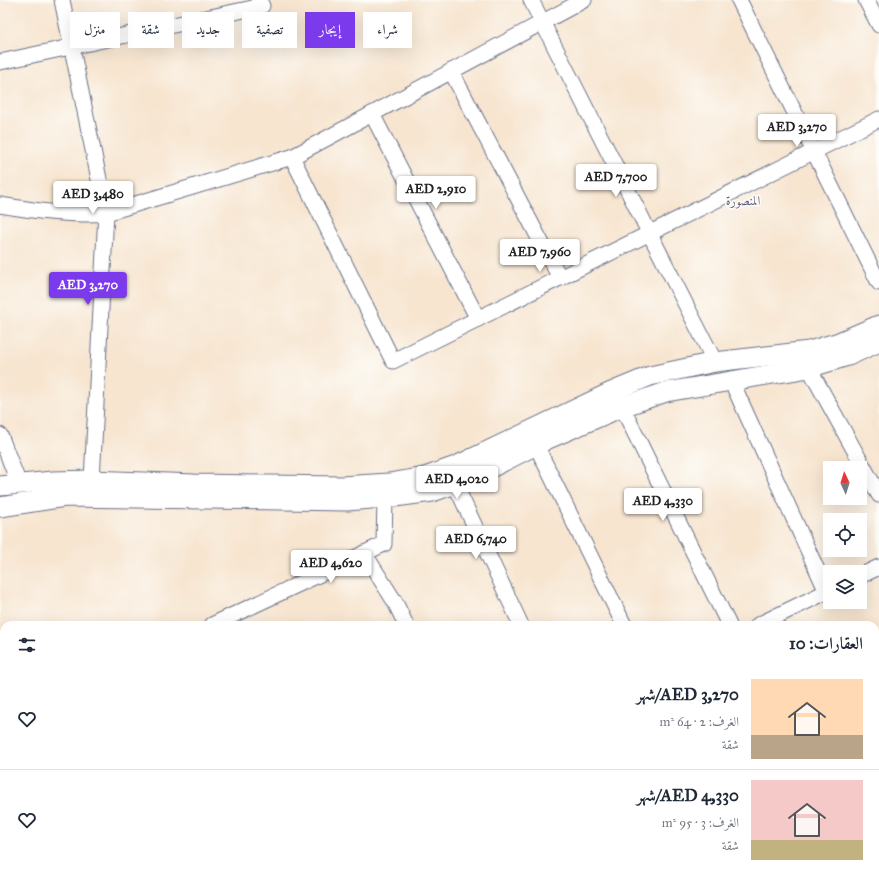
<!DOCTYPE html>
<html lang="ar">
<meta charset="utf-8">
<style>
body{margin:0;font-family:"IM FELL Great Primer",Amiri,serif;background:#f2f2f3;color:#1f2937;direction:rtl;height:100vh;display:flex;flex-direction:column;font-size:15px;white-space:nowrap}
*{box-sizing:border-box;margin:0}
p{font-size:13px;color:#747a83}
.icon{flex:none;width:22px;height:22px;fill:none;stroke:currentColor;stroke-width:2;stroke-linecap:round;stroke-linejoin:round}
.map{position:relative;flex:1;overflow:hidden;direction:ltr}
.panel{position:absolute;left:0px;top:621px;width:879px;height:256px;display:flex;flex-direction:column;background:#fff;border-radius:12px 12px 0 0;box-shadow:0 4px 16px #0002;direction:rtl}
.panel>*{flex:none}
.banner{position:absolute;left:12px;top:12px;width:400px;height:36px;direction:rtl;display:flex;gap:8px}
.needle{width:26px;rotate:356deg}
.buttons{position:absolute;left:823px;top:461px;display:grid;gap:8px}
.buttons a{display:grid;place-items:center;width:44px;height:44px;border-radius:0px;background:#fff;box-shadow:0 4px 16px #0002;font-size:20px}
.price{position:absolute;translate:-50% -34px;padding:0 9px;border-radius:4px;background:#fff;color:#222;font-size:13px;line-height:26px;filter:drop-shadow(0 1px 2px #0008)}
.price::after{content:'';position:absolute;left:50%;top:24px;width:12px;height:9px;margin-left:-6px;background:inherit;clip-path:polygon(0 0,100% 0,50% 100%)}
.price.active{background:#7c3aed;color:#fff}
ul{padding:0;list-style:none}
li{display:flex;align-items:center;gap:12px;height:100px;padding:0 16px}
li+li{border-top:1px solid #e0e1e3}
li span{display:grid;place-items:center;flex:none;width:112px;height:80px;border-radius:0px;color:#555}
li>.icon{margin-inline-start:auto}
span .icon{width:48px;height:48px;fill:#fffc;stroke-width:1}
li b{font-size:17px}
h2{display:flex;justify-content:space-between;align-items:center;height:48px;padding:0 16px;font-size:17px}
.chip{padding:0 14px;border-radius:0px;background:#fff;box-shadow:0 4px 16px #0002;font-size:14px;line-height:36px}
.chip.active{background:#7c3aed;color:#fff}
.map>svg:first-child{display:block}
</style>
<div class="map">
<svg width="879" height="877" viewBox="0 0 879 877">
<rect width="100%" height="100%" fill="#fdfcf7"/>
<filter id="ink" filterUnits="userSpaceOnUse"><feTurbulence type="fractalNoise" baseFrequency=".025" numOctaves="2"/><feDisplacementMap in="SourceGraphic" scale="8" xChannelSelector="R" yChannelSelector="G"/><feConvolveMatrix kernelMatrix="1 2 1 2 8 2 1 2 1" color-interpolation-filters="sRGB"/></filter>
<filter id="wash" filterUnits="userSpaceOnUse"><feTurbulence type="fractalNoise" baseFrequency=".012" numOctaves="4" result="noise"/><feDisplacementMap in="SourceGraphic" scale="16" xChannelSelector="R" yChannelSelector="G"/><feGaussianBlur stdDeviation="0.9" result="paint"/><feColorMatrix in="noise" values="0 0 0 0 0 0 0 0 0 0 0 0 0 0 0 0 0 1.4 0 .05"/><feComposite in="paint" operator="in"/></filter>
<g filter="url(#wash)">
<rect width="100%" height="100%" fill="#f7e5d0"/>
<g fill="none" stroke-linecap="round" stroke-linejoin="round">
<g stroke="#51bfc5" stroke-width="18">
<path d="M0,828l4,2"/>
<path d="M70,873l6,4"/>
</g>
</g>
</g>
<g filter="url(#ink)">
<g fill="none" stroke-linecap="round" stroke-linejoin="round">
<g stroke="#686f86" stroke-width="17">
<g id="minor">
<path d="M62,0l44,213 186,-56 292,-157"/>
<path d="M531,0l184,362"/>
<path d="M739,0l140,283"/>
<path d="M866,0l13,25"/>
<path d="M0,62l262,-56 -3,-6"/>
<path d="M451,71l109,207"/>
<path d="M372,114l106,205"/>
<path d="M292,157l101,204 486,-242"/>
<path d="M0,205c36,6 70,11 106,8l-14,267"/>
<path d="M809,368l70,127"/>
<path d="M731,380l96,212"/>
<path d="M622,407l107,218"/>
<path d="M0,435l19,49"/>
<path d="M536,445l88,180"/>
<path d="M455,484l66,141"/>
<path d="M364,553l31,49 11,23"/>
<path d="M860,576l19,-9"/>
<path d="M212,625l172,-81 1,-46"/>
<path d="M758,625l72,-35"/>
<path d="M0,804l4,2"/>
<path d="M875,849h4"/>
<path d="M122,873l7,4"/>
<path d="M202,873l1,4"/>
<path d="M0,876l2,1"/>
<path d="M323,877l78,-4"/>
</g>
</g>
<g stroke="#686f86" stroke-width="21">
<g id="tertiary">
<path d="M0,486l53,-5 39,-1 102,4 148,2 47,-3 36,-6 31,-11 153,-73 41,-17 65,-14 94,-11 30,-9 40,-17"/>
<path d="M0,507l65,-10 282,4 48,-4 37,-5 35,-12 81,-41 74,-32 44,-15 143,-24 39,-12 31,-14"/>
</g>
</g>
<use href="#minor" stroke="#fff" stroke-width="15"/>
<use href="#tertiary" stroke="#fff" stroke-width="19"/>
</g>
</g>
<g text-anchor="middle" stroke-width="3" stroke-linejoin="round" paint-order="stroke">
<g font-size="13" fill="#625c80" stroke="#fdfcf7">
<text x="743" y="205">المنصورة</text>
</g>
</g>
</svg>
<div class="buttons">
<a><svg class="needle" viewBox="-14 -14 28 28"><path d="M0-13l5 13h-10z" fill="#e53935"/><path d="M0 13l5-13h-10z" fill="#747a83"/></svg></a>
<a><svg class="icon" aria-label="locate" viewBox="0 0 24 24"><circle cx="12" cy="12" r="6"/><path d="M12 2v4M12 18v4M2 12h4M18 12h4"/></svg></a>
<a><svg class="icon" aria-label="layers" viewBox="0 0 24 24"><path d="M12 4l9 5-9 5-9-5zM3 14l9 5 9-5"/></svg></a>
</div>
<b class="price" style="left:797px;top:148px">AED 3,270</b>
<b class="price" style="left:616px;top:198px">AED 7,700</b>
<b class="price" style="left:436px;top:210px">AED 2,910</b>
<b class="price" style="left:93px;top:215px">AED 3,480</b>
<b class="price" style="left:540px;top:273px">AED 7,960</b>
<b class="price active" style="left:88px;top:306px">AED 3,270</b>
<b class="price" style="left:457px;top:500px">AED 4,020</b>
<b class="price" style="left:663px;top:522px">AED 4,330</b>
<b class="price" style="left:476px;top:560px">AED 6,740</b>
<b class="price" style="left:331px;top:584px">AED 4,620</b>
<div class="banner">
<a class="chip">شراء</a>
<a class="chip active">إيجار</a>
<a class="chip">تصفية</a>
<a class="chip">جديد</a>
<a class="chip">شقة</a>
<a class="chip">منزل</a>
</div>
<section class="panel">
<h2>العقارات: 10<svg class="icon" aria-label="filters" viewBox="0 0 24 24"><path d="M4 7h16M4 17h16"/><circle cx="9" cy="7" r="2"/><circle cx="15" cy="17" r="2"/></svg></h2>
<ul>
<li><span style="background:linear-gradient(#ffd9b3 70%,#b9a48a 0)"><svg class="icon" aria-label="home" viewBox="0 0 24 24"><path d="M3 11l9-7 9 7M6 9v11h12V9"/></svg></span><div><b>AED 3,270/شهر</b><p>الغرف: 2 · 64 m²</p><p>شقة</p></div><svg class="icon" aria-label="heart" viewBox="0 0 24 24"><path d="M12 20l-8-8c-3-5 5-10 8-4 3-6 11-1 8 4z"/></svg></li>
<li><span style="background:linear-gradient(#f6c9c9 75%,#c2b280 0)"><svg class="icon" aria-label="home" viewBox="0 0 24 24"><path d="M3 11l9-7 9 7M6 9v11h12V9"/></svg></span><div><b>AED 4,330/شهر</b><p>الغرف: 3 · 95 m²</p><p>شقة</p></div><svg class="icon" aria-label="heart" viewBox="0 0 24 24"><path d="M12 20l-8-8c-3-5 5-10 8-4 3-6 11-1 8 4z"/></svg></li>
</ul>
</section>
</div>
